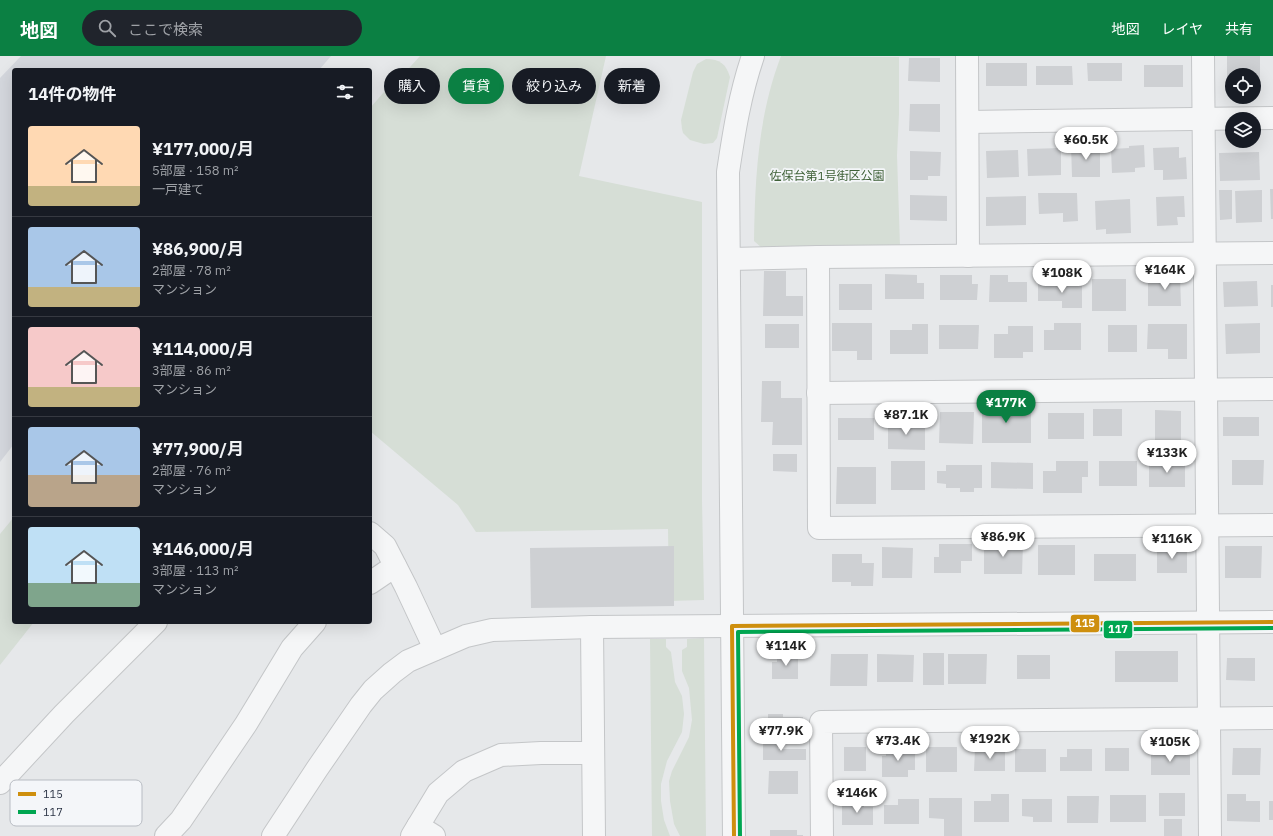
<!DOCTYPE html>
<html lang="ja">
<meta charset="utf-8">
<style>
body{margin:0;font-family:"IBM Plex Sans","Noto Sans JP",sans-serif;background:#20242c;color:#f1f3f6;height:100vh;display:flex;flex-direction:column;font-size:15px;white-space:nowrap}
*{box-sizing:border-box;margin:0}
p{font-size:13px;color:#9ea1a6}
.icon{flex:none;width:22px;height:22px;fill:none;stroke:currentColor;stroke-width:2;stroke-linecap:round;stroke-linejoin:round}
.map{position:relative;flex:1;overflow:hidden}
.details{position:absolute;left:12px;top:12px;width:360px;height:556px;display:flex;flex-direction:column;background:#171b24;border-radius:4px;box-shadow:0 4px 16px #0002}
.details>*{flex:none}
.guide{position:absolute;left:384px;top:12px;width:380px;height:36px;display:flex;gap:8px}
.fabs{position:absolute;left:1225px;top:12px;display:grid;gap:8px}
.fabs a{display:grid;place-items:center;width:36px;height:36px;border-radius:50%;background:#171b24;box-shadow:0 4px 16px #0002;font-size:20px}
.price{position:absolute;translate:-50% -34px;padding:0 9px;border-radius:14px;background:#fff;color:#222;font-size:13px;line-height:26px;filter:drop-shadow(0 1px 2px #0008)}
.price::after{content:'';position:absolute;left:50%;top:24px;width:12px;height:9px;margin-left:-6px;background:inherit;clip-path:polygon(0 0,100% 0,50% 100%)}
.price.selected{background:#0b8043;color:#fff}
ul{padding:0;list-style:none}
li{display:flex;align-items:center;gap:12px;height:100px;padding:0 16px}
li+li{border-top:1px solid #363941}
li span{display:grid;place-items:center;flex:none;width:112px;height:80px;border-radius:4px;color:#555}
li>.icon{margin-inline-start:auto}
span .icon{width:48px;height:48px;fill:#fffc;stroke-width:1}
li b{font-size:17px}
h2{display:flex;justify-content:space-between;align-items:center;height:48px;padding:0 16px;font-size:17px}
.chip{padding:0 14px;border-radius:18px;background:#171b24;box-shadow:0 4px 16px #0002;font-size:14px;line-height:36px}
.chip.selected{background:#0b8043;color:#fff}
header{display:flex;align-items:center;gap:24px;box-sizing:border-box;height:56px;padding:0 20px;background:#0b8043;color:#fff}
header strong{font-size:19px}
nav{display:flex;gap:22px;margin-inline-start:auto;font-size:14px}
.search{width:280px;height:36px;background:#20242c;display:flex;align-items:center;gap:10px;box-sizing:border-box;padding:0 14px;border-radius:22px;color:#9ea1a6;font-size:15px}
.map>svg:first-child{display:block}
</style>
<header>
<strong>地図</strong>
<div class="search"><svg class="icon" aria-label="search" viewBox="0 0 24 24"><circle cx="10" cy="10" r="6"/><path d="M15 15l6 6"/></svg>ここで検索</div>
<nav><a>地図</a><a>レイヤ</a><a>共有</a></nav>
</header>
<div class="map">
<svg width="1273" height="780" viewBox="0 0 1273 780">
<rect width="100%" height="100%" fill="#e6e8ea"/>
<path fill="#d4d7dd" d="M21,0h310l-12,14h-305v374l-14,18v-384z"/>
<g fill="#d6ded6">
<path d="M420,0h186l-27,120 123,26v299l2,99 -35,1 -1,-72 -192,3 -18,-27 -88,-74v-323l21,-24 10,-7z"/>
<path d="M781,0l118,1v57l-2,41 3,91 -138,2 -8,-7c1,-63 4,-125 27,-185z"/>
<path d="M706,3c14,0 20,5 24,18l-13,61 -4,5 -9,1 -14,-4 -7,-7 -1,-4 -1,-9 12,-48 4,-8z"/>
<path d="M14,461v105h20l-34,43v-131z"/>
<path d="M704,582l2,198h-26l-6,-12 -4,-23 -1,-20 3,-10 17,-34 3,-17 -3,-32 -7,-17v-21l5,-3v-8z"/>
<path d="M650,583h16v8l5,5 4,30 7,14 2,18 -2,18 -15,29 -6,23v17l3,19 6,16h-18z"/>
</g>
<g fill="#ced0d3">
<path d="M1227,0h33v22h-6v-3h-22v3h-5z"/>
<path d="M909,2h31v24l-32,-1z"/>
<rect x="986" y="7" width="41" height="23"/>
<path d="M1087,7h35v18h-34z"/>
<rect x="1144" y="9" width="39" height="22"/>
<path d="M1036,10h36l1,19h-37z"/>
<path d="M910,48h30v28l-31,-1z"/>
<path d="M1071,89h29v32h-28z"/>
<path d="M1144,89l1,22 -10,1v4l-23,1 -1,-24 18,-1v-2z"/>
<path d="M1179,91v11l7,-1 1,22 -24,1v-10h-9l-1,-22z"/>
<path d="M1061,92v27l-33,1 -1,-27z"/>
<path d="M1018,94l1,27 -32,1 -1,-27z"/>
<path d="M910,95l31,1 -1,24h-12v4h-18z"/>
<path d="M1259,96l1,28 -40,1 -1,-28z"/>
<path d="M1270,133h3v30h-2z"/>
<path d="M1219,134h13v29l-12,1z"/>
<path d="M1262,134v32l-26,1 -1,-32z"/>
<path d="M1038,137h39l1,28 -15,1v-9l-24,1z"/>
<path d="M910,139l37,1v25l-37,-1z"/>
<path d="M1026,140v29l-40,1v-29z"/>
<path d="M1184,140l1,21h-8l1,8 -21,1 -1,-29z"/>
<path d="M1130,143l1,34 -25,1v-5l-10,1 -1,-29z"/>
<path d="M764,215h22v25h17v20h-40z"/>
<path d="M885,218l32,1v8h7v16h-39z"/>
<path d="M940,219h32v9h6l-1,16h-37z"/>
<path d="M990,219h18v7h19v20h-38z"/>
<path d="M1152,220h28l1,30h-33v-23h5z"/>
<rect x="1092" y="223" width="34" height="32"/>
<path d="M1257,225l1,25 -34,1 -1,-25z"/>
<path d="M1038,227l44,1v24h-20v-7h-24z"/>
<rect x="839" y="228" width="33" height="26"/>
<rect x="1271" y="229" width="2" height="22"/>
<path d="M832,267h40v37h-15v-9h-25z"/>
<path d="M1054,267h27v27h-37v-20h10z"/>
<path d="M1260,267v30l-34,1 -1,-30z"/>
<rect x="765" y="268" width="34" height="24"/>
<path d="M912,268h16v30h-38v-24h22z"/>
<path d="M1148,268h39v35h-19v-10h-21z"/>
<path d="M939,269h40l-1,24h-39z"/>
<rect x="1108" y="269" width="29" height="27"/>
<path d="M1008,270h25v26h-10v6h-29v-24h14z"/>
<path d="M762,325h19v17h21v47h-30l1,-23h-12z"/>
<path d="M982,348l49,1v38h-49z"/>
<rect x="1093" y="353" width="29" height="27"/>
<path d="M1155,354l26,1v29h-26z"/>
<path d="M940,356h34l-1,32 -34,-1z"/>
<rect x="1048" y="357" width="36" height="26"/>
<rect x="1223" y="361" width="36" height="19"/>
<rect x="838" y="362" width="36" height="22"/>
<path d="M888,365l37,1v28l-37,-1z"/>
<path d="M773,398h24v18l-24,-1z"/>
<rect x="1149" y="404" width="36" height="27"/>
<path d="M1232,404h32l-1,25h-31z"/>
<rect x="891" y="405" width="34" height="29"/>
<path d="M1056,405h32v16h-6v16h-39v-22h13z"/>
<rect x="1099" y="405" width="38" height="25"/>
<path d="M991,406l42,1v26l-42,-1z"/>
<path d="M946,409h36v23h-8v4h-14v-4h-14v-4l-9,-1v-12h9z"/>
<path d="M837,411h39v37h-40z"/>
<path d="M984,486h39l-1,32h-38z"/>
<path d="M939,488h33v17h-11v12h-27v-16h5z"/>
<rect x="1038" y="489" width="37" height="30"/>
<path d="M674,490v60l-143,2 -1,-60z"/>
<rect x="1157" y="490" width="30" height="27"/>
<path d="M1225,490h37l-1,32h-36z"/>
<path d="M882,491l31,1 -1,30h-30z"/>
<path d="M832,498h30v9h12l-1,23h-22v-4h-19z"/>
<rect x="1094" y="498" width="42" height="27"/>
<rect x="1115" y="595" width="63" height="31"/>
<rect x="923" y="597" width="21" height="32"/>
<path d="M777,598h21v25h-26v-17h5z"/>
<path d="M831,598h37l-1,32h-37z"/>
<path d="M877,598l37,1 -1,27h-36z"/>
<path d="M948,598h39l-1,30h-38z"/>
<rect x="1017" y="599" width="33" height="24"/>
<path d="M1227,602h28v23l-29,-1z"/>
<path d="M768,658h15v3h20v16h-35z"/>
<path d="M763,682h15v11h28v11h-43z"/>
<rect x="844" y="691" width="22" height="24"/>
<rect x="926" y="691" width="31" height="25"/>
<path d="M886,692h29v22h-7v7h-26v-21h4z"/>
<rect x="1105" y="692" width="24" height="23"/>
<path d="M1233,692h28l-1,27h-28z"/>
<path d="M975,693h30v22h-31z"/>
<rect x="1015" y="693" width="31" height="23"/>
<path d="M1067,693h25v22h-32v-14h7z"/>
<path d="M1151,694l39,1v24h-39z"/>
<path d="M769,715h29v23h-30z"/>
<rect x="1159" y="737" width="26" height="23"/>
<path d="M991,738h18v28h-35v-21h17z"/>
<path d="M1227,738h19v7h14v21l-33,-1z"/>
<rect x="1110" y="739" width="36" height="27"/>
<path d="M1067,740h32l-1,27h-31z"/>
<path d="M929,742h33v38h-18v-17l-15,-1z"/>
<path d="M898,743h21v25h-35v-19h14z"/>
<path d="M1022,743h30v23h-19v-5l-11,-1z"/>
<path d="M842,745h22v6h9v18h-31z"/>
<rect x="1269" y="745" width="4" height="19"/>
<rect x="1164" y="763" width="18" height="17"/>
<path d="M770,774h27v5h6v1h-33z"/>
</g>
<g fill="none" stroke-linecap="round" stroke-linejoin="round">
<g stroke="#c4c6c8" stroke-width="24">
<g id="minor">
<path d="M967,0l1,200"/>
<path d="M1203,0l7,780"/>
<path d="M968,66l305,-4"/>
<path d="M818,201l1,271 454,-3"/>
<path d="M730,203l88,-2 455,-4"/>
<path d="M818,337l455,-4"/>
<path d="M370,477l15,13 21,41 29,62"/>
<path d="M370,527l25,-17"/>
<path d="M592,571l2,209"/>
<path d="M0,727l64,-69 92,-92"/>
<path d="M418,770l16,10"/>
<path d="M166,780l15,-16 65,-96 46,-76 23,-26"/>
<path d="M273,780l44,-67 44,-64 12,-15 19,-17 16,-12 58,-25 26,-6 100,-3 681,-5"/>
<path d="M412,780l26,-43 26,-22 37,-16 40,-2h52"/>
<path d="M822,780l-1,-114 452,-4"/>
</g>
</g>
<g stroke="#c4c6c8" stroke-width="24">
<path id="tertiary" d="M734,780l-6,-664c6,-40 12,-78 25,-116"/>
</g>
<use href="#minor" stroke="#f5f6f7" stroke-width="22"/>
<use href="#tertiary" stroke="#f5f6f7" stroke-width="22"/>
<g stroke="#f4f6f9" stroke-width="7">
<path id="bus-1" d="M734,780l-2,-210 541,-4"/>
</g>
<g stroke="#f4f6f9" stroke-width="7">
<path id="bus-2" d="M740,780l-2,-204 535,-4"/>
</g>
<use href="#bus-1" stroke="#ce8f0e" stroke-width="4"/>
<use href="#bus-2" stroke="#00a651" stroke-width="4"/>
</g>
<g text-anchor="middle" stroke-width="3.5" stroke-linejoin="round" paint-order="stroke">
<g font-size="12" fill="#3f6138" stroke="#f4f6f9">
<text x="827" y="124">佐保台第1号街区公園</text>
</g>
</g>
<rect x="10" y="724" width="132" height="46" rx="6" fill="#f4f6f9" stroke="#b8bcc3" stroke-width="1"/>
<rect x="18" y="736" width="18" height="4" fill="#ce8f0e"/>
<rect x="18" y="754" width="18" height="4" fill="#00a651"/>
<g font-size="11" fill="#2b3445">
<text x="43" y="742">115</text>
<text x="43" y="760">117</text>
</g>
<g stroke="#f4f6f9" stroke-width="1.5">
<rect x="1070" y="558" width="30" height="19" rx="4" fill="#ce8f0e"/>
<rect x="1103" y="564" width="30" height="19" rx="4" fill="#00a651"/>
</g>
<g font-size="11" text-anchor="middle" font-weight="bold" fill="#fff">
<text x="1085" y="571">115</text>
<text x="1118" y="577">117</text>
</g>
</svg>
<div class="fabs">
<a><svg class="icon" aria-label="locate" viewBox="0 0 24 24"><circle cx="12" cy="12" r="6"/><path d="M12 2v4M12 18v4M2 12h4M18 12h4"/></svg></a>
<a><svg class="icon" aria-label="layers" viewBox="0 0 24 24"><path d="M12 4l9 5-9 5-9-5zM3 14l9 5 9-5"/></svg></a>
</div>
<b class="price" style="left:1086px;top:105px">¥60.5K</b>
<b class="price" style="left:1165px;top:235px">¥164K</b>
<b class="price" style="left:1062px;top:238px">¥108K</b>
<b class="price selected" style="left:1006px;top:368px">¥177K</b>
<b class="price" style="left:906px;top:380px">¥87.1K</b>
<b class="price" style="left:1167px;top:418px">¥133K</b>
<b class="price" style="left:1003px;top:502px">¥86.9K</b>
<b class="price" style="left:1172px;top:504px">¥116K</b>
<b class="price" style="left:786px;top:611px">¥114K</b>
<b class="price" style="left:781px;top:696px">¥77.9K</b>
<b class="price" style="left:990px;top:704px">¥192K</b>
<b class="price" style="left:898px;top:706px">¥73.4K</b>
<b class="price" style="left:1170px;top:707px">¥105K</b>
<b class="price" style="left:857px;top:758px">¥146K</b>
<div class="guide">
<a class="chip">購入</a>
<a class="chip selected">賃貸</a>
<a class="chip">絞り込み</a>
<a class="chip">新着</a>
</div>
<section class="details">
<h2>14件の物件<svg class="icon" aria-label="filters" viewBox="0 0 24 24"><path d="M4 7h16M4 17h16"/><circle cx="9" cy="7" r="2"/><circle cx="15" cy="17" r="2"/></svg></h2>
<ul>
<li><span style="background:linear-gradient(#ffd9b3 75%,#c2b280 0)"><svg class="icon" aria-label="home" viewBox="0 0 24 24"><path d="M3 11l9-7 9 7M6 9v11h12V9"/></svg></span><div><b>¥177,000/月</b><p>5部屋 · 158 m²</p><p>一戸建て</p></div></li>
<li><span style="background:linear-gradient(#a9c7e8 75%,#c2b280 0)"><svg class="icon" aria-label="home" viewBox="0 0 24 24"><path d="M3 11l9-7 9 7M6 9v11h12V9"/></svg></span><div><b>¥86,900/月</b><p>2部屋 · 78 m²</p><p>マンション</p></div></li>
<li><span style="background:linear-gradient(#f6c9c9 75%,#c2b280 0)"><svg class="icon" aria-label="home" viewBox="0 0 24 24"><path d="M3 11l9-7 9 7M6 9v11h12V9"/></svg></span><div><b>¥114,000/月</b><p>3部屋 · 86 m²</p><p>マンション</p></div></li>
<li><span style="background:linear-gradient(#a9c7e8 60%,#b9a48a 0)"><svg class="icon" aria-label="home" viewBox="0 0 24 24"><path d="M3 11l9-7 9 7M6 9v11h12V9"/></svg></span><div><b>¥77,900/月</b><p>2部屋 · 76 m²</p><p>マンション</p></div></li>
<li><span style="background:linear-gradient(#bfe0f5 70%,#7fa58c 0)"><svg class="icon" aria-label="home" viewBox="0 0 24 24"><path d="M3 11l9-7 9 7M6 9v11h12V9"/></svg></span><div><b>¥146,000/月</b><p>3部屋 · 113 m²</p><p>マンション</p></div></li>
</ul>
</section>
</div>
